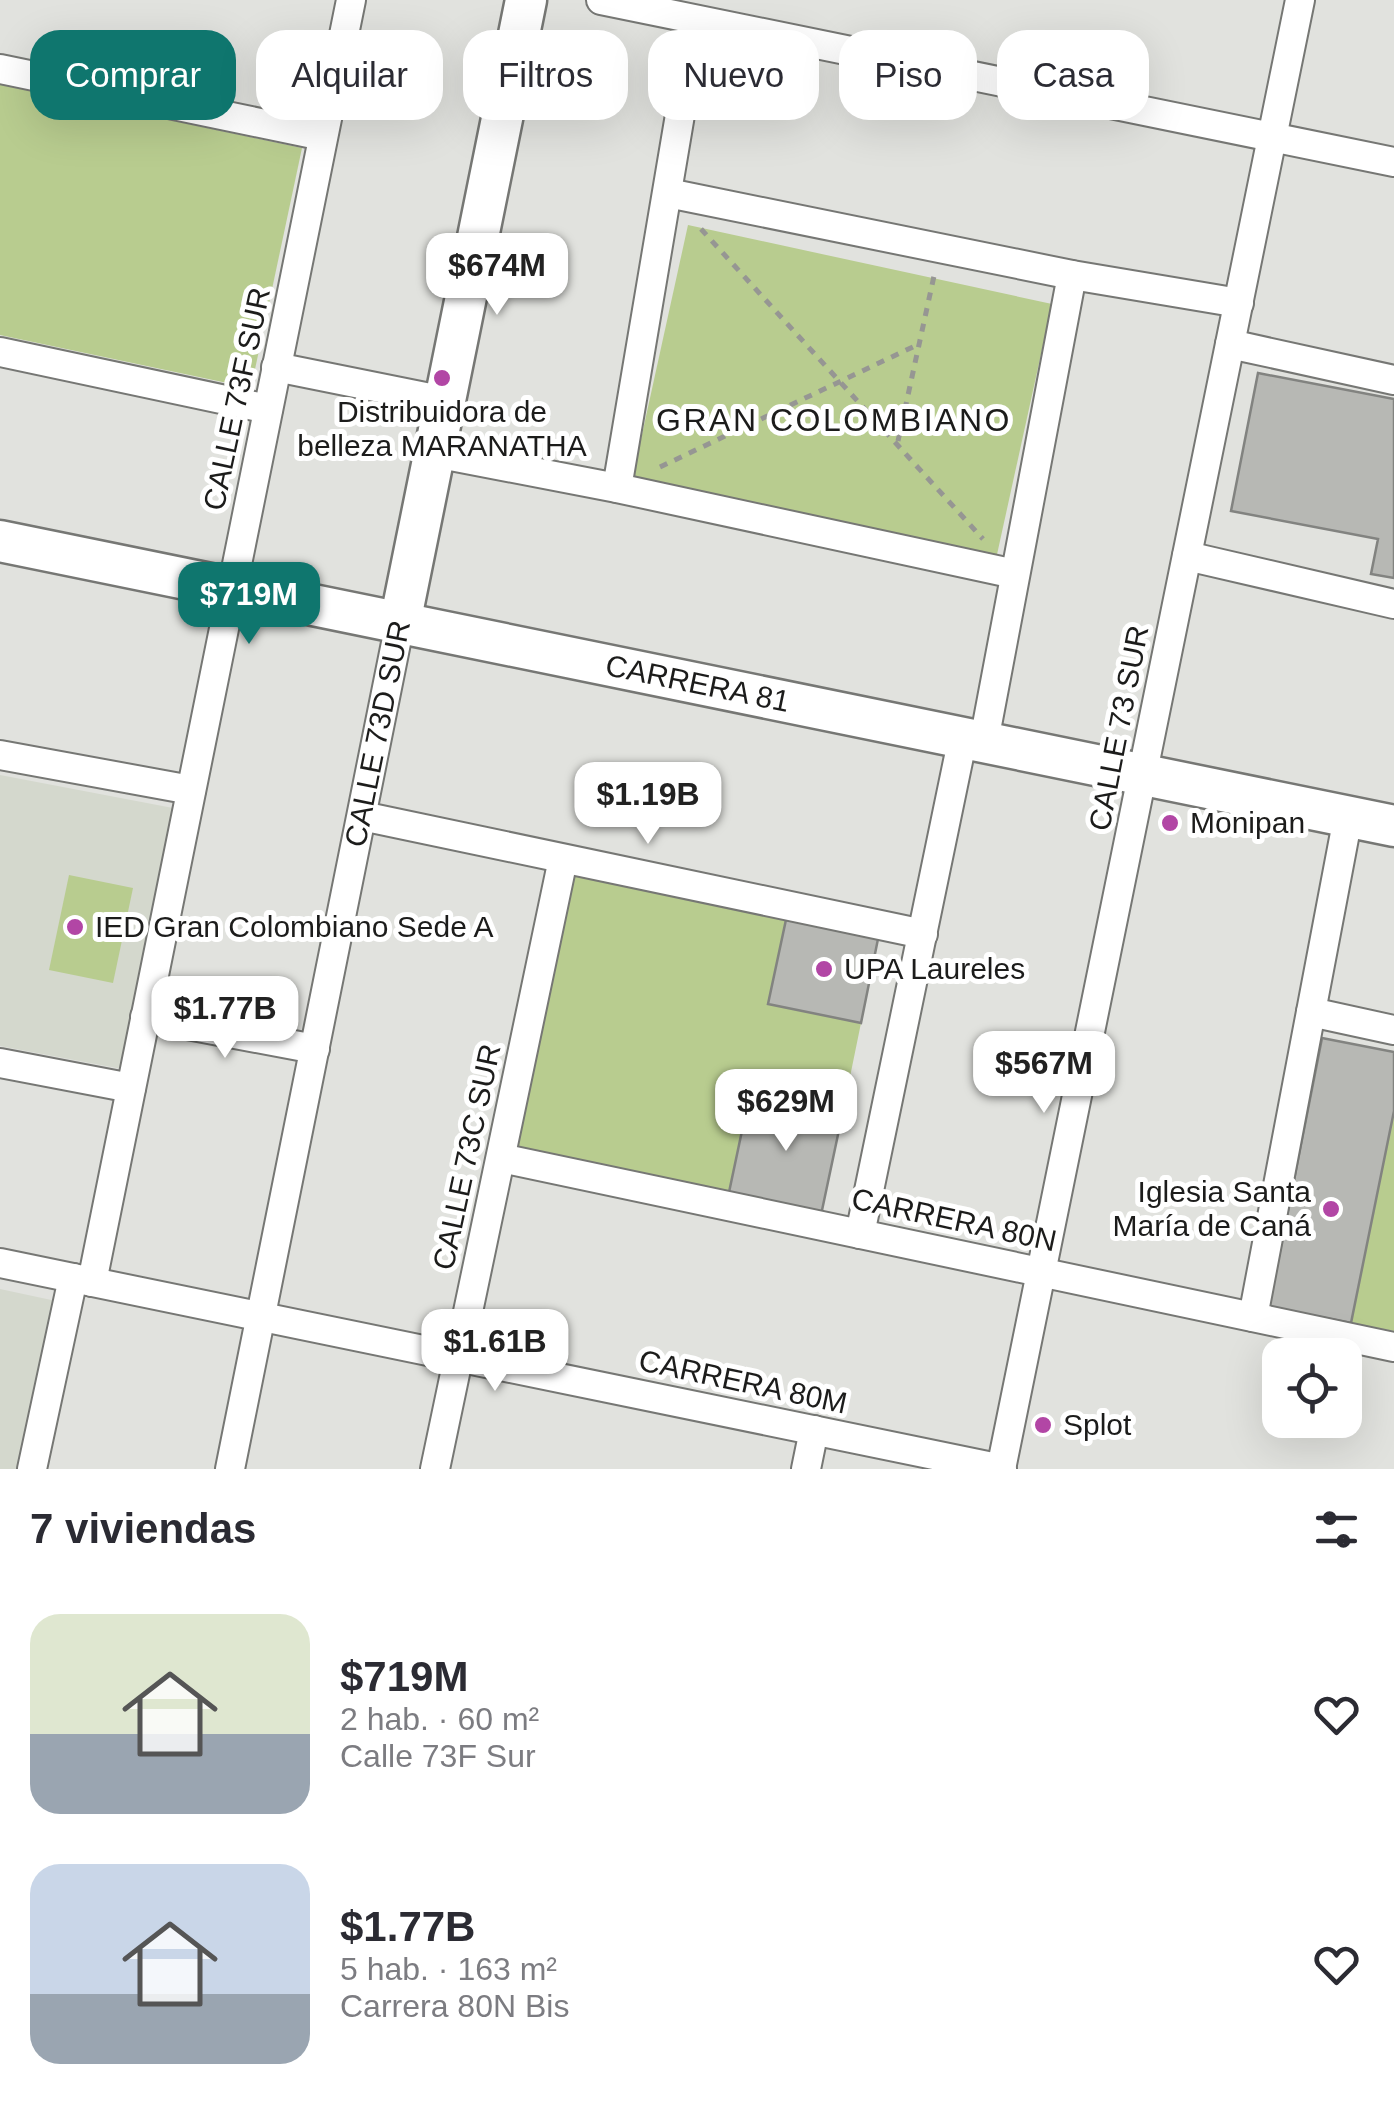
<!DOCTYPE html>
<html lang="es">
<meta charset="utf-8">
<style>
body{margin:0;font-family:Arial,sans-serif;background:#f2f2f3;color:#2b2b33;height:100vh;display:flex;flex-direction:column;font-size:38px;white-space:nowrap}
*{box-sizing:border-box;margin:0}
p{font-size:32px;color:#7c7c81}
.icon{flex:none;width:55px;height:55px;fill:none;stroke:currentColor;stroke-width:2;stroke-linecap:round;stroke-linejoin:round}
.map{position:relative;height:1469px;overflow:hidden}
.panel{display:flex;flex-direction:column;background:#fff;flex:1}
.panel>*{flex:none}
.hud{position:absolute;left:30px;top:30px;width:1335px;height:90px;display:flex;gap:20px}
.buttons{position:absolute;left:1262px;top:1338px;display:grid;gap:20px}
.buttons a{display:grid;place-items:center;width:100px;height:100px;border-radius:20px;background:#fff;box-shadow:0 10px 40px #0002;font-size:50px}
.price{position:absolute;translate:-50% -85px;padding:0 22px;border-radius:20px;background:#fff;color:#222;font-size:32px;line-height:65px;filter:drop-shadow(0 2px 5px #0008)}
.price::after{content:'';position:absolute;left:50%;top:60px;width:30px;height:22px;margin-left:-15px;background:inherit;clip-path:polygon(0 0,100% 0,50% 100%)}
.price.current{background:#0f766e;color:#fff}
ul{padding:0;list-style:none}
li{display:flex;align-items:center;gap:30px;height:250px;padding:0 30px}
li span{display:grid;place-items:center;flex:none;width:280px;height:200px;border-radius:30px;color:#555}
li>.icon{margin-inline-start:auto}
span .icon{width:120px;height:120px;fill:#fffc;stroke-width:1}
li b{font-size:42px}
h2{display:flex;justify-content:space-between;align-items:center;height:120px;padding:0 30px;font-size:42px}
.chip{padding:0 35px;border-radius:30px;background:#fff;box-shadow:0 10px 40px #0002;font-size:35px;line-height:90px}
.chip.current{background:#0f766e;color:#fff}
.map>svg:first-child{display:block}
</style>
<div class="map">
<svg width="1394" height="1469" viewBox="0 0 1394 1469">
<rect width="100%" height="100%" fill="#e1e2de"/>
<g fill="#d4d8cd">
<path d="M0,775l173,33 -51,261 -122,-23z"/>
<path d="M0,1289l56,12 -36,168h-20z"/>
</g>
<g fill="#b8cc8f">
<path d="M0,84l302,64 -51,240 -251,-53z"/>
<path d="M688,225l364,79 -56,255 -364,-79z"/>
<path d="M571,873l216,42 -19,89 93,19 -18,88 -93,-18 -22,104 -214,-43z"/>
<path d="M69,875l64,13 -20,95 -64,-13z"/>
<path d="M1394,1111v220l-43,-8z"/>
</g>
<g fill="#b7b8b4" stroke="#828380" stroke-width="2.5">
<path d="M1258,373l136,26v179l-23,-4 7,-35 -147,-28z"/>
<path d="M787,915l92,19 -18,89 -93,-19z"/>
<path d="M1322,1038l72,14v59l-43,212 -82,-16z"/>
<path d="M750,1093l93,18 -22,104 -93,-18z"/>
</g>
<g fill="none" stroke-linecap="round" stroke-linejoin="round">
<g stroke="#767774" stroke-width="32">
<g id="street">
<path d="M601,0l793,162"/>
<path d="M0,69l323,67"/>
<path d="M668,193l404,82 167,28"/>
<path d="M1230,344l164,36"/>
<path d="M0,352l268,57"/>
<path d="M276,367l169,34"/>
<path d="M435,453l182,35 398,86"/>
<path d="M617,488l79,-468"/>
<path d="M1187,556l207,48"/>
<path d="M984,741l88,-466"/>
<path d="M0,755l191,35"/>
<path d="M362,816l561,118"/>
<path d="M1311,1012l83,18"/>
<path d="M145,1017l170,32"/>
<path d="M0,1063l131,25"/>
<path d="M501,1158l893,189"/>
<path d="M860,1234l103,-497"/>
<path d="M0,1263l1002,206"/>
<path d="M92,1282l259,-1282"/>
<path d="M1253,1317l95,-500"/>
<path d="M32,1469l41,-191"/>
<path id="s1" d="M230,1469l170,-846"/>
<path d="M435,1469l128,-610"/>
<path d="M806,1469l8,-39"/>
<path d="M1001,1469l299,-1469"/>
</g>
</g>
<g stroke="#767774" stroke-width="45">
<g id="secondary">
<path id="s2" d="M0,541l1394,285"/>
<path d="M400,623l126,-623"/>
</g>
</g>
<g stroke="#969693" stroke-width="5" stroke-dasharray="8 8" stroke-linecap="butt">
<path d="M701,229l282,310"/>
<path d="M898,441l36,-165"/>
<path d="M660,467l259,-123"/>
</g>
<use href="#street" stroke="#fff" stroke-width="28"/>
<use href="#secondary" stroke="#fff" stroke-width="40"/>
</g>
<g fill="#b246a5" stroke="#fff" stroke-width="4">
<circle cx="442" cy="378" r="10"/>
<circle cx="1170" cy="823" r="10"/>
<circle cx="75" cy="927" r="10"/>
<circle cx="824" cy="969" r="10"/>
<circle cx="1331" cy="1209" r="10"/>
<circle cx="1043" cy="1425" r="10"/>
</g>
<g text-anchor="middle" stroke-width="10" stroke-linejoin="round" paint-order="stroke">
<g font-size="30" fill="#1c1c1b" stroke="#fff">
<text transform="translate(237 399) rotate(-78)" y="10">CALLE 73F SUR</text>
<text dy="10" stroke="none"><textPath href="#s2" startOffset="712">CARRERA 81</textPath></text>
<text transform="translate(1119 728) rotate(-79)" y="10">CALLE 73 SUR</text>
<text dy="10" stroke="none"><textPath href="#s1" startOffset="750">CALLE 73D SUR</textPath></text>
<text transform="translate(467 1157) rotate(-78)" y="10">CALLE 73C SUR</text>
<text transform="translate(954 1220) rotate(12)" y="10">CARRERA 80N</text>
<text transform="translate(743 1382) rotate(12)" y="10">CARRERA 80M</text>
</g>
<g font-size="30" fill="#1c1c1b" stroke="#fff" text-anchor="start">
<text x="442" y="422" text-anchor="middle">Distribuidora de<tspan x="442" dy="34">belleza MARANATHA</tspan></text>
<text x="1190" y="833">Monipan</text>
<text x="95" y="937">IED Gran Colombiano Sede A</text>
<text x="844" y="979">UPA Laureles</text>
<text x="1311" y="1202" text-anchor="end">Iglesia Santa<tspan x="1311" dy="34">María de Caná</tspan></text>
<text x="1063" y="1435">Splot</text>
</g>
<g font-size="32" letter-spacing="2.5" fill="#1c1c1b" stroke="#fff">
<text x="834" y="431">GRAN COLOMBIANO</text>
</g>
</g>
</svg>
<div class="buttons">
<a><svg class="icon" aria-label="locate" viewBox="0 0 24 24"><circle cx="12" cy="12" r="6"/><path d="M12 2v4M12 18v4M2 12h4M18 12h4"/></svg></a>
</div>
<b class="price" style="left:497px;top:318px">$674M</b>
<b class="price current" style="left:249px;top:647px">$719M</b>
<b class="price" style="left:648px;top:847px">$1.19B</b>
<b class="price" style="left:225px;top:1061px">$1.77B</b>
<b class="price" style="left:1044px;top:1116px">$567M</b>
<b class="price" style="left:786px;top:1154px">$629M</b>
<b class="price" style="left:495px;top:1394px">$1.61B</b>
<div class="hud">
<a class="chip current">Comprar</a>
<a class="chip">Alquilar</a>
<a class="chip">Filtros</a>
<a class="chip">Nuevo</a>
<a class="chip">Piso</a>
<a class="chip">Casa</a>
</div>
</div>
<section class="panel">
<h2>7 viviendas<svg class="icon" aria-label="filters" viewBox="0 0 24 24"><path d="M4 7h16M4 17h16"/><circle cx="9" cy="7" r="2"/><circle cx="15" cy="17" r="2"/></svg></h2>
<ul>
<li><span style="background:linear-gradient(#dfe7d0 60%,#9aa5b1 0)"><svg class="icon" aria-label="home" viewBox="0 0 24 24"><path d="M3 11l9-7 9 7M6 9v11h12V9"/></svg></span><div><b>$719M</b><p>2 hab. · 60 m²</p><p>Calle 73F Sur</p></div><svg class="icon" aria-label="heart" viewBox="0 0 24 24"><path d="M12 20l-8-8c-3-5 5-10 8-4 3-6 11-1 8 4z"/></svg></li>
<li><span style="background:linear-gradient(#c9d6e8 65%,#9aa5b1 0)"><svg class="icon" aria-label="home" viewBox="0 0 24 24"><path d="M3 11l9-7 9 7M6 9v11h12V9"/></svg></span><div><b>$1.77B</b><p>5 hab. · 163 m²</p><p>Carrera 80N Bis</p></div><svg class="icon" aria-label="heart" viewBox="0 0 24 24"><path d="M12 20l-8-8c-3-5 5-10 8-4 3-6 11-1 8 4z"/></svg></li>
</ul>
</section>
